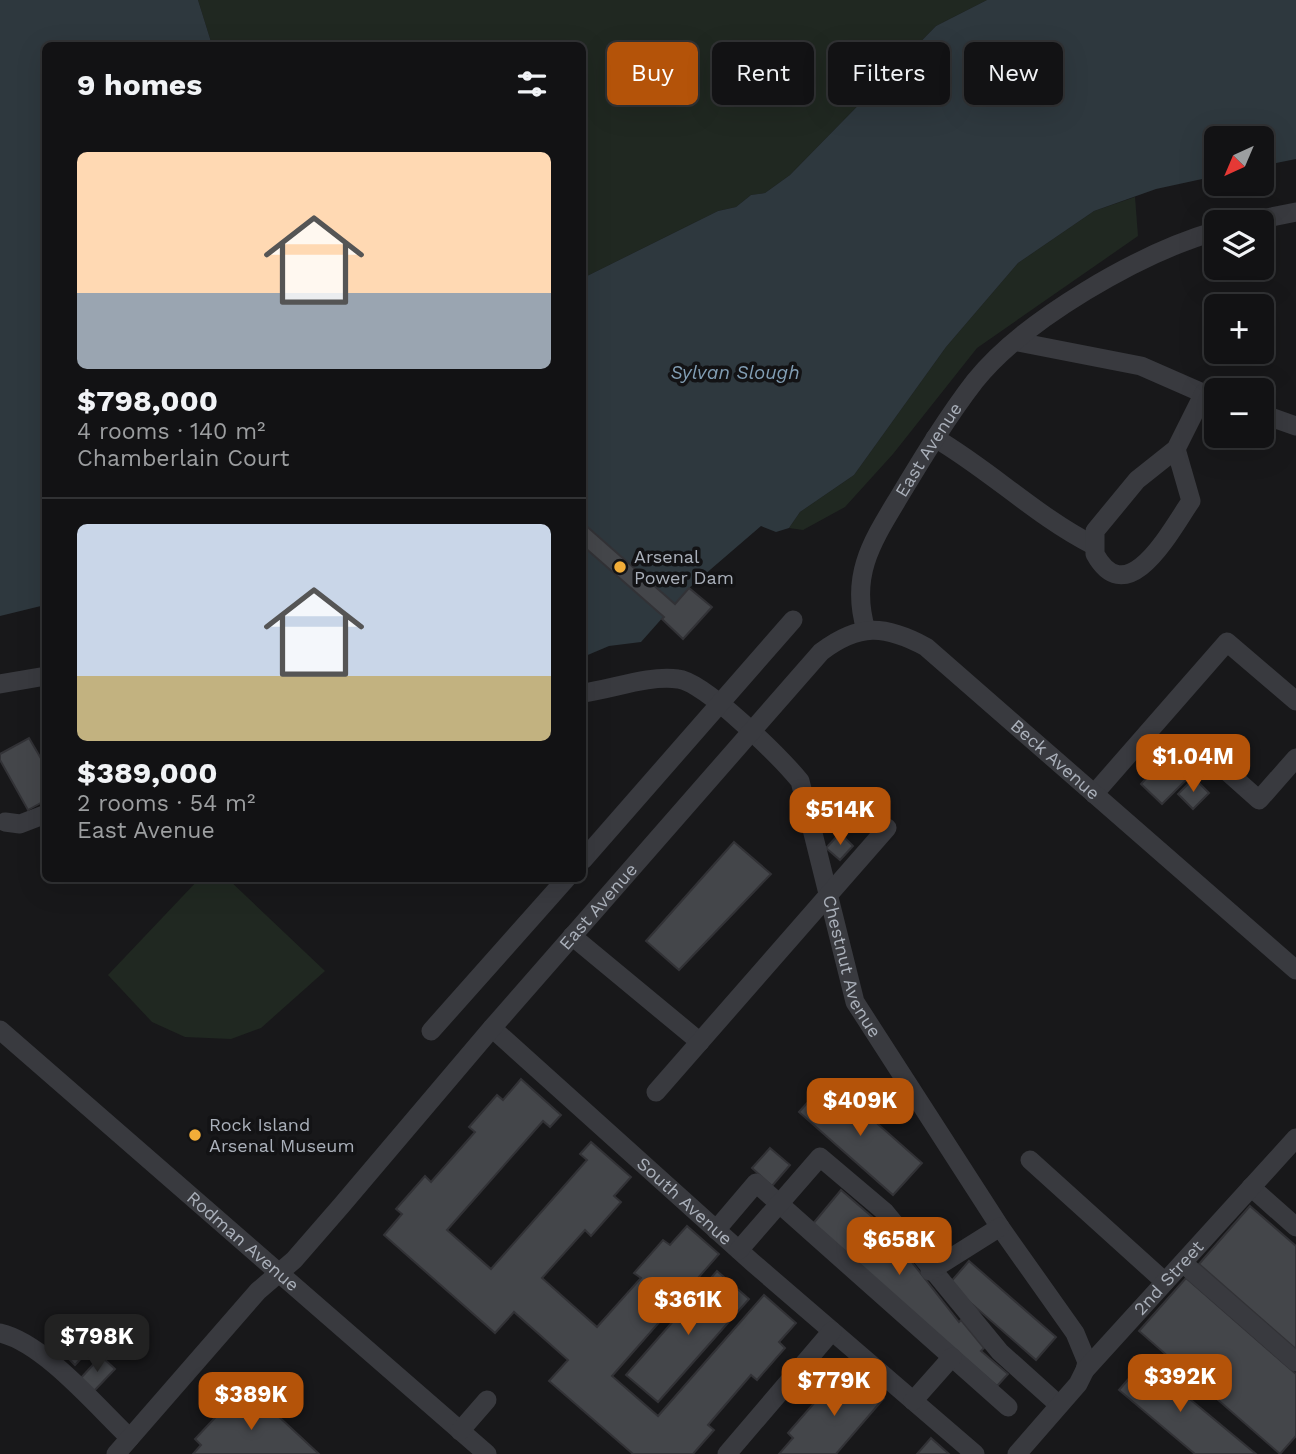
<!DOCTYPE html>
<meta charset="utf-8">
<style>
body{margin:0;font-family:"Work Sans",sans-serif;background:#1f2022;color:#f1f3f6;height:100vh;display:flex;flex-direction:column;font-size:26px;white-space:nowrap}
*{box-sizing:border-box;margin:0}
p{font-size:23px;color:#9c9ea0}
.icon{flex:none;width:38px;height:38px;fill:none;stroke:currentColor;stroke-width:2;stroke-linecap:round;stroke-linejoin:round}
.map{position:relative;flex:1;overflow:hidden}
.panel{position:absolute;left:42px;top:42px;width:544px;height:840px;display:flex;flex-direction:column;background:#121214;border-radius:10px;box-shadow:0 7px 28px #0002,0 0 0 2px #313234}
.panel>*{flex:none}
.guide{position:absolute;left:607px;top:42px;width:583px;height:63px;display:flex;gap:14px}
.needle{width:46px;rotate:224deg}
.tools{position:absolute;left:1204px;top:126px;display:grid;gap:14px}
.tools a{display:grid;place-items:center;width:70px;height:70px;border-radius:10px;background:#121214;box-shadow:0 7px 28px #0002,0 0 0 2px #313234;font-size:35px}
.price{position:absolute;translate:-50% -60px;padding:0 16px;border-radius:14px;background:#b45309;color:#fff;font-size:23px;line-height:46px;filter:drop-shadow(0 2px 4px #0008)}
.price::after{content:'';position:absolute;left:50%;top:42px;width:21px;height:16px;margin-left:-10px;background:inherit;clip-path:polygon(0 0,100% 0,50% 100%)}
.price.selected{background:#222;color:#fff}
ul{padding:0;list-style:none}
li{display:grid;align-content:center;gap:14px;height:371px;padding:0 35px}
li+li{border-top:2px solid #313234}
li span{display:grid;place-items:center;height:217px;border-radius:10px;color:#555}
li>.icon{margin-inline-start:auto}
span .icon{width:126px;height:126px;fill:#fffc;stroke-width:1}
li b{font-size:30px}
h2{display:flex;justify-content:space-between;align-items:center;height:84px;padding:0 35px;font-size:30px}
.chip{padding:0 24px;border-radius:10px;background:#121214;box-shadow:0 7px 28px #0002,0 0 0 2px #313234;font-size:24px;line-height:63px}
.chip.selected{background:#b45309;color:#fff}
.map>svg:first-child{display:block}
</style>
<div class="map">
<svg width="1296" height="1454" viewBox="0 0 1296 1454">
<rect width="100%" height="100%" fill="#18181a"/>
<g fill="#202821">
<path d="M198,0h789l-51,26 -146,149 -25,18 -14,2 -15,12 -18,4 -135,67v-232l-371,-1z"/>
<path d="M1135,197l3,39 -161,112 -84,106 -48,53 -42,23 -14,-2 11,-16 54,-37 92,-128 72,-84 76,-52z"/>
<path d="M200,878l28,1 97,92 -64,57 -30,11 -46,-2 -33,-15 -44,-47z"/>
</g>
<g fill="#2e383e">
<path d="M0,0h198l14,45 -166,1 -1,559 -45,11z"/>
<path d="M987,0h309v159l-34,7v-28h-46v38l-60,13 -62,22 -76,52 -72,84 -92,128 -54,37 -11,16 -13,4 -15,-6 -72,62 -48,54 -32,4 -26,11v-379l135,-67 18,-4 15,-12 14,-2 25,-18 146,-149z"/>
</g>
<g fill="#44464a" stroke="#323236" stroke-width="2">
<path d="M583,523l92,81 14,-16 23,19 -29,32 -21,-20 2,-2 -81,-71z"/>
<path d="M29,738l17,29v33l-18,10 -28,-50v-6z"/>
<path d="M1170,753l22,21 -30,30 -21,-20z"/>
<path d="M1194,778l15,15 -16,16 -15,-15z"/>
<path d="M840,833l13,13 -13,14 -14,-12z"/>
<path d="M734,842l37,32 -92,96 -33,-29z"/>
<path d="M521,1079l40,36 -11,12 -7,-6 -96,109 44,39 96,-109 -7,-6 11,-12 40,35 -17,19 7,6 -30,34 -6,-6 -43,48 55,49 44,-49 -7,-5 29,-33 7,5 17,-19 32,28 -107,122 46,40 106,-121 32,28 -17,19 6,6 -28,32 -6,-5 -43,50 6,5 -21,24h-60l-84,-73 19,-21 -54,-48 -19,21 -111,-98 18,-21 -6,-5 29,-33 6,6 44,-50 -6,-5 28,-32 6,5z"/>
<path d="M828,1080l94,83 -29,32 -94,-83z"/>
<path d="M770,1148l20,17 -18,21 -20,-18z"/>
<path d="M841,1190l44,38 74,94 2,-2 23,28 -3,3 27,23 -11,12 -185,-161z"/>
<path d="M1250,1206l46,40v103l-97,-85z"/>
<path d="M969,1261l87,76 -20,23 -87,-76z"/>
<path d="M717,1271l32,28 -91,103 -32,-27z"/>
<path d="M1186,1278l110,96v62l-16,18 -141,-123z"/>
<path d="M75,1341l12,11 -12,13 -12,-12z"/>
<path d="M101,1356l14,13 -22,23 -13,-13z"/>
<path d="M1144,1361l112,93h-61l-76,-64z"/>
<path d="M853,1371l31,27 -48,56h-57l14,-16 -5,-5 41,-47 6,6z"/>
<path d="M249,1389l70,65h-126l8,-9 -6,-6 31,-33 4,4z"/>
<path d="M931,1438l18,16h-32z"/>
</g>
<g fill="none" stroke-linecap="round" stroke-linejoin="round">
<g stroke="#393a3f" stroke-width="19">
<path d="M1247,222l49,-10"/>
<path d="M1018,342l123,24 73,32"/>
<path d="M1262,414l34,12"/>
<path d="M935,438c55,32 101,78 158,107"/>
<path d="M1176,449l15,52c-19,27 -63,113 -96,53v-23l42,-51 39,-31 28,-56"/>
<path id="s1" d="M866,630c-17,-57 8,-91 36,-138 23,-38 46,-76 73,-111 50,-62 165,-128 241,-150"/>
<path d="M0,684l46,-8"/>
<path id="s2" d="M583,693c30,-4 65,-18 95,-14 26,2 103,79 122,102l55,221 145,225 75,106 12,29 -2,8"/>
<path d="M1222,767l37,33 37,-42"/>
<path d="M1094,794l133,-152 69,59"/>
<path d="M5,822l15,2 26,-10"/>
<path d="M583,860l210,-240"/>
<path d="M572,936l128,106"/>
<path id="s3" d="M492,1028l260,234 223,192"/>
<path id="s4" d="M0,1030l487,424"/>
<path d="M431,1031l136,-153"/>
<path d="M656,1092l231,-264"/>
<path d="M1030,1160l135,122"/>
<path d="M1251,1187l45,40"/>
<path d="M716,1230l40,-47 252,224"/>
<path d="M739,1250l81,-93 65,55 115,140 59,53"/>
<path d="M1183,1263l113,99"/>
<path d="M930,1271l70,-44"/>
<path d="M0,1333c44,10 97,74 130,105"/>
<path d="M913,1401l39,-44"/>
<path d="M460,1431l27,-31"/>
<path id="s5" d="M116,1454l142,-163 36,-31 47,-54 151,-178 329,-376c38,-29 64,-27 105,-5l370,323"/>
<path d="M727,1454l105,-123"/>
<path id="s6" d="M1017,1454l61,-70 7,-14 211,-232"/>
</g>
</g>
<g fill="#f2ad38" stroke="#131315" stroke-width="2.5">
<circle cx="620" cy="567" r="7"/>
<circle cx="195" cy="1135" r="7"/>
</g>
<g text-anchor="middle" stroke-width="7" stroke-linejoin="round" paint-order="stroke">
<g font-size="18" fill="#aab0ba" stroke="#131315">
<text dy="6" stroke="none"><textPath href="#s1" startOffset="198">East Avenue</textPath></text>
<text dy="6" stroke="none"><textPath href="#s5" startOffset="1353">Beck Avenue</textPath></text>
<text dy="6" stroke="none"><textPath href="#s5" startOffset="730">East Avenue</textPath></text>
<text dy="6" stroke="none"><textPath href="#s2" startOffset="450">Chestnut Avenue</textPath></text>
<text dy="6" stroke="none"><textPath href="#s3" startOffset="259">South Avenue</textPath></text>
<text dy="6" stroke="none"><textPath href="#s4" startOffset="322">Rodman Avenue</textPath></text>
<text dy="6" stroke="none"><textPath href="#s6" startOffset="233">2nd Street</textPath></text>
</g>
<g font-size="18" fill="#aab0ba" stroke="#131315" text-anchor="start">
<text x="634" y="563">Arsenal<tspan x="634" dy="21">Power Dam</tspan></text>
<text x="209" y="1131">Rock Island<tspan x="209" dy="21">Arsenal Museum</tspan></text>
</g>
<g font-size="19" font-style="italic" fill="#829eb4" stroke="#131315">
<text x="735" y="379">Sylvan Slough</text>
</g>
</g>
</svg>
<div class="tools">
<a><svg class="needle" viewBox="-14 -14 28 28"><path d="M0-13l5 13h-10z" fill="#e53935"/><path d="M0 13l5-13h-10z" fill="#9c9ea0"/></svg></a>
<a><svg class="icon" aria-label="layers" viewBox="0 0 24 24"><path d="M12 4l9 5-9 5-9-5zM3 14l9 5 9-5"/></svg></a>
<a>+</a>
<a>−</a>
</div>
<b class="price" style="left:1193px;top:794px">$1.04M</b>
<b class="price" style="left:840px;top:847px">$514K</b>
<b class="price" style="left:860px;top:1138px">$409K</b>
<b class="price" style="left:899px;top:1277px">$658K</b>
<b class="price" style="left:688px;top:1337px">$361K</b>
<b class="price selected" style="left:97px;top:1374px">$798K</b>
<b class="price" style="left:1180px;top:1414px">$392K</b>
<b class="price" style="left:834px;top:1418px">$779K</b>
<b class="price" style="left:251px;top:1432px">$389K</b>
<div class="guide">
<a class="chip selected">Buy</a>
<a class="chip">Rent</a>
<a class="chip">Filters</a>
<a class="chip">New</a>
</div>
<section class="panel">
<h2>9 homes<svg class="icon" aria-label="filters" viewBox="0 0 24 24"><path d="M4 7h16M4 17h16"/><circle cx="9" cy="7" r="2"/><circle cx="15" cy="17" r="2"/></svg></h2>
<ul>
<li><span style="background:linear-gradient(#ffd9b3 65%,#9aa5b1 0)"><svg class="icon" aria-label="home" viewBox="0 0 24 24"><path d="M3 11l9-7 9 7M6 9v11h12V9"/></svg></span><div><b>$798,000</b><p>4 rooms · 140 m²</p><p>Chamberlain Court</p></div></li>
<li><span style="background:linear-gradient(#c9d6e8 70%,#c2b280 0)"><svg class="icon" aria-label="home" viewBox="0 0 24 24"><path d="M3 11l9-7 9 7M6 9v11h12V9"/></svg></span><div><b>$389,000</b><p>2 rooms · 54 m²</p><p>East Avenue</p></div></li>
</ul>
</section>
</div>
